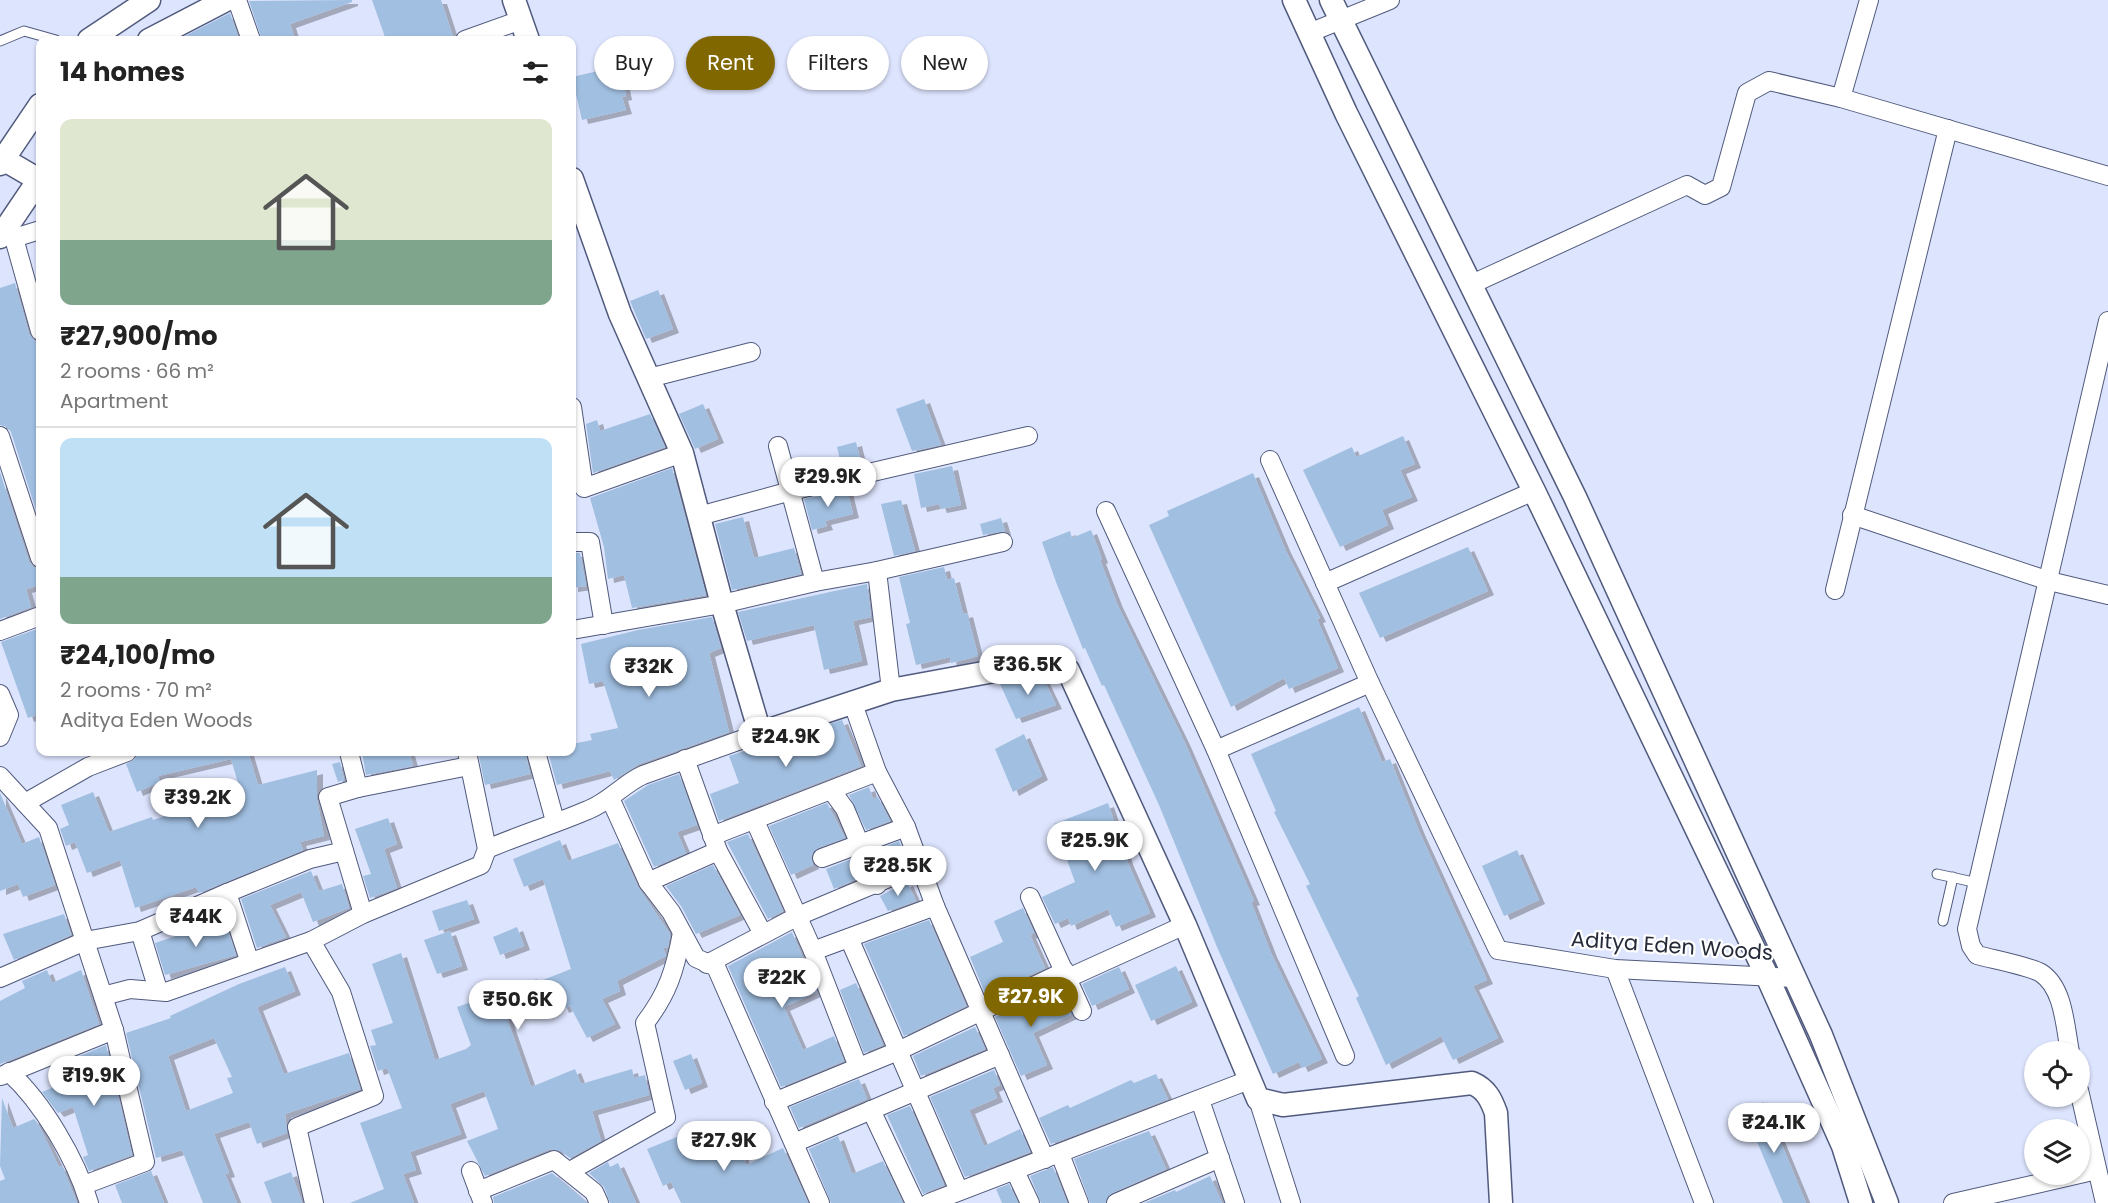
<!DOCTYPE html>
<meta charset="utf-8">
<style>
body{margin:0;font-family:Poppins,sans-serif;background:#f2f2f2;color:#222;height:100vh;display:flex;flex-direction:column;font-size:22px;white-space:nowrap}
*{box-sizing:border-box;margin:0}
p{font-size:20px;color:#767676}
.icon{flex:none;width:33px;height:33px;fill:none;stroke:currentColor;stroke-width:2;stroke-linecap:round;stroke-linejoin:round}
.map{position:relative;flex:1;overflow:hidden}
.side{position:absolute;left:36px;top:36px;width:540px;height:720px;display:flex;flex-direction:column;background:#fff;border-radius:12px;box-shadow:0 2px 4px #0004}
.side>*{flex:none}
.top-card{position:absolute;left:594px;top:36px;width:570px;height:54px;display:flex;gap:12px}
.buttons{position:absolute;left:2024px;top:1041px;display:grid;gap:12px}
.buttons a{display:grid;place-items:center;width:66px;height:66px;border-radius:50%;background:#fff;box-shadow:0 2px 4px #0004;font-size:30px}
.price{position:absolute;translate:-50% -51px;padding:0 14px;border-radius:21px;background:#fff;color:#222;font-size:20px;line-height:39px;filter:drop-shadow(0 2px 3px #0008)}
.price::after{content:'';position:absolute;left:50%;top:36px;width:18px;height:14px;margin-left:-9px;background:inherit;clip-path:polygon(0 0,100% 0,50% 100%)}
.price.current{background:#806700;color:#fff}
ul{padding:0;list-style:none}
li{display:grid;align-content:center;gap:12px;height:318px;padding:0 24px}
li+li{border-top:2px solid #e0e0e0}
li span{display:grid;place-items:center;height:186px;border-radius:12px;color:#555}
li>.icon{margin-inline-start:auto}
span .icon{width:108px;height:108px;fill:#fffc;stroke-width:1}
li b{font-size:26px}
h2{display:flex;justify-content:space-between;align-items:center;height:72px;padding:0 24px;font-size:26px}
.pill{padding:0 21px;border-radius:27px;background:#fff;box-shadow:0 2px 4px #0004;font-size:21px;line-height:54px}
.pill.current{background:#806700;color:#fff}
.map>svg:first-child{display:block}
</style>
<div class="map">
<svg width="2108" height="1203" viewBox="0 0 2108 1203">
<defs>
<filter id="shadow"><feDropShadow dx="6" dy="4" stdDeviation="0" flood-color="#0004"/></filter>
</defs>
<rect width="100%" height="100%" fill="#dde4fd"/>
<g fill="#a1bfe1" fill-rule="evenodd" filter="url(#shadow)">
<path d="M352,0v2l-62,22 5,16h-33l-13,-39z"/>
<path d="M372,0h69l13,40h-68z"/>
<path d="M230,13l9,27h-62z"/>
<path d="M620,66l6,30 -4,1 4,13 -44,10 -10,-43z"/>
<path d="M15,283l14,51 11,13v176l-29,-91 -4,-5 -7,-2v-137z"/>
<path d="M658,290l15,39 -27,10 -16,-38z"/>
<path d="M924,399l17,46 -29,6 -16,-42z"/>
<path d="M703,404l15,35 -23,10 -16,-35z"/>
<path d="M650,414l15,33 -72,26 -7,-49 11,-4 3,11z"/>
<path d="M1403,436l12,28 -15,6 12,27 -30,13 6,15 -48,22 -37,-77 49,-23 4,10z"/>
<path d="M856,442l5,21 -19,5 -5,-21z"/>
<path d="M952,466l9,39 -20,4 -2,-5 -18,4 -7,-34z"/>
<path d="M672,468l34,127 -74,13 -8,-33 -16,4 -4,-32 -14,-49z"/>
<path d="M0,472l29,90 4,5 7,2v16l-14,4 5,18 -31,12z"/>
<path d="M1253,473l32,76 35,69 -3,1 21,49 -49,21 -5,-11 -53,29 -82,-182 20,-9 -2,-5z"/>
<path d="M847,490l6,24 -28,7 2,5 -15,4 -8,-31z"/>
<path d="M901,500l14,51 -21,5 -13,-52z"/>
<path d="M743,517l11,41 40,-10 7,26 -69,16 -17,-66z"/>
<path d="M1001,518l4,13 -22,4 -3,-11z"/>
<path d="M1091,530l11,29 -2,1 17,44 67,137 70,160 -3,1 20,51 51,106 -20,9 -3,-6 -26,12 -56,-127 -58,-142 -55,-120 -2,1 -17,-38 -2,1 -27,-67 -14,-40 28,-11 2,7z"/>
<path d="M1468,547l20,44 -108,47 -21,-45z"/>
<path d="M572,553h8l6,33 -14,2z"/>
<path d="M944,567l3,13 7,-2 9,36 4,-1 11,43 -27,7 -1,-6 -34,8 -10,-41 4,-1 -11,-46z"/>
<path d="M867,584l4,33 -18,4 9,40 -38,9 -10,-45 -67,16 -9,-29z"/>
<path d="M712,617l9,31 -12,5 20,79 -90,32 -25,16 -4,-9 -53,14 -9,-33h24v-8l20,-4 -2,-6 28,-6 -15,-47 -14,3 -8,-40 57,-14z"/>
<path d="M37,629l3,13v72l-12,4 -27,-76z"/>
<path d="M1028,678h15l13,27 -40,14 -16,-35z"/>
<path d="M1359,707l23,55 8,-3 29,72 68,149 -14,6 25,52 -45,22 -12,-24 -55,29 -30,-67 3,-2 -53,-110 4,-2 -36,-72 2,-1 -25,-57z"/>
<path d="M842,720l19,46 -142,55 -9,-27 29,-11 -10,-27z"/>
<path d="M1024,734l18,42 -29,16 -18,-43z"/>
<path d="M138,752h110l10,33 59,-15v30l7,36 -24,6 3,8 -104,43 -3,-6 -61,21 -15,-48 -33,13 -12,-31 -9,4 -6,-17 9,-4 -8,-20 32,-13 16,40 43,-15 1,3 33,-11 1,4 55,-16 -11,-38 -73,17 2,6 -23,10 -11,-28 9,-5z"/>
<path d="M362,752h47l4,14 -47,9z"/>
<path d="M478,752h47l5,22 -45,11z"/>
<path d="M340,762l4,18 -6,2 -6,-18z"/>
<path d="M679,774l18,51 -20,7 9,21 -32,14 -30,-66 24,-16z"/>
<path d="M869,787l4,12 5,-2 12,24 -24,9 -17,-35z"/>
<path d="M0,793l22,51 17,-7 16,48 -32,12 -5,-13 -18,7z"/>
<path d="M827,803l18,35 -27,10 -7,8 2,9 -22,10 -22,-49z"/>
<path d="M1108,803l20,60 22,50 -34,14 -8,-18 -37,17 -3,-8 -13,6 -13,-27 33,-15 -21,-58z"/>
<path d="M388,818l9,26 -13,5 13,39 -27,10 -7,-22 8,-2 -16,-45z"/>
<path d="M748,834l35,77 -15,8 -41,-77z"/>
<path d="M560,840l8,21 50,-18 20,44 32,47 -2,13 -5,1 3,8 -49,25 3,10 -18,8 13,25 -28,14 -17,-32 -7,3 -6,-15 -51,20 3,10 22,63 44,-18 6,15 51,-15 2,9 11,-3 4,20 -57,16 9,30 -31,17 -9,-7 -11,-2 -65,27 -18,-35 31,-12 -14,-38 -34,13 11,30 -51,18 6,18 -13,4 11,29h-64l34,-14 -24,-66 42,-15 -15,-40 -9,3 -8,-25 6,-1 -5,-15 22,-7 -21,-59 29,-11 34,107 31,-11 5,-4 -14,-38 80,-28 1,3 33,-13 -28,-90 -19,8 -11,-28z"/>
<path d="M899,841l7,18 -24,9 -7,-17z"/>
<path d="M1517,850l22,50 -35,16 -22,-50z"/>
<path d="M854,858l7,19 -27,12 -8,-20z"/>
<path d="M713,865l27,50 -44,19 -15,-28 -15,-20z"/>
<path d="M311,871l8,20 23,-7 7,24 -36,14 -12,-30 -31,13 16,32 -29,11 -16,-49z"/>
<path d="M907,882l9,19 -28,10 -8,-15z"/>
<path d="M467,900l7,19 -35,12 -7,-20z"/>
<path d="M1023,908l11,25 -4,2 15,33 -59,28 -16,-39 33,-15 -9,-21z"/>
<path d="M64,914l7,21 -57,25 -11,-26z"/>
<path d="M224,920l12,35 -71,20 -10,-32z"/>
<path d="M929,920l37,86 -62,30 -40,-92z"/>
<path d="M517,927l7,19 -24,9 -7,-18z"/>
<path d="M450,931l12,35 -25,8 -13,-34z"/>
<path d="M792,932l25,60 -33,15 19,43 31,-14 10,25 -63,26 -53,-121z"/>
<path d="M1176,966l16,36 -41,19 -16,-36z"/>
<path d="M285,967l10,24 -38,16 27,67 65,-21 11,36 -75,25 2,19 -30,11 -8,-22 -35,12 15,39 -4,1 12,29h-34l-21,-53 -26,8 -30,-125 45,-15 -1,-2 69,-32zM214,1038l18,39 -5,1 6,15 -47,18 -18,-55z"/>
<path d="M1119,967l10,22 -37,17 -10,-22z"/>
<path d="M47,970l5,13 29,-13 18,54 -99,40v-63l25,-13 -3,-7z"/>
<path d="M856,983l27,62 -19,8 -24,-63z"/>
<path d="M1055,988l5,2 11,25 -38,18 14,32 -26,11 -26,-59z"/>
<path d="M975,1027l10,22 -64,27 -8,-20z"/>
<path d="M106,1045l26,110 -43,16 -6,-14 5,-2 -15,-48 -15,6 -16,-21 27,-11 -8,-17z"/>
<path d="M691,1054l11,29 -17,7 -12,-29z"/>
<path d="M994,1070l6,15 -7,3 4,10 -28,12 15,36 36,-17 10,23 -65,25 -35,-80z"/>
<path d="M1156,1074l12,25 -117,45 -12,-26 29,-13 2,3 61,-28 3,3z"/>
<path d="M859,1079l8,20 -68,29 -9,-21z"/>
<path d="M2,1098l11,30 21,-9 3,3 22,45 3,-1 15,37h-77v-22l5,-2 -5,-13z"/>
<path d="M1764,1102l42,101h-23l-39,-92z"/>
<path d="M910,1106l34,79 -21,9 -36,-79z"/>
<path d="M726,1125l13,32 3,-2 4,10 37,-17 25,55h-127l-10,-21 -8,4 -16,-37 42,-17 3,8z"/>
<path d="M1149,1131l17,38 -54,24 -7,10h-15l-16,-44z"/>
<path d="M838,1136l14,38 31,-13 20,42h-72l-22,-54z"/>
<path d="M608,1162l2,5 8,-4 18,40h-26l-6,-16 -15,-14z"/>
<path d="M1053,1167l14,36h-26l-11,-27z"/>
<path d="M151,1171l13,32h-42l-7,-18z"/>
<path d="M291,1172l11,31h-30l-8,-21z"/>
<path d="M552,1173l35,30h-93l-1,-6z"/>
<path d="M1210,1176l12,27h-78l31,-13 1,2z"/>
<path d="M1009,1184l9,19h-16l-6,-14z"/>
</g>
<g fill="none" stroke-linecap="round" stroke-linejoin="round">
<g stroke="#505a7d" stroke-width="11">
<g id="service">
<path d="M0,41l24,-10 32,9"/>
<path d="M1937,874l41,9"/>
<path d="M1943,921l10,-44"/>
</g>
</g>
<g stroke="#505a7d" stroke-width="20">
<g id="minor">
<path d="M237,0l14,40"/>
<path d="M1309,33l81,-33"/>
<path d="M465,40l56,-20"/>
<path d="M1841,98l28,-98"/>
<path d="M10,224l30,107"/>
<path d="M14,238l26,-8"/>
<path d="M1472,284l215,-99 18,10 16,-8 26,-94 22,-12 72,17 267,78"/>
<path d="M649,378l102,-26"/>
<path d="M572,407l12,81 98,-35"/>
<path d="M0,436l40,122"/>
<path d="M778,446l37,136 62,-11 126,-29"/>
<path d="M1270,460l100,223 128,267 117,19 180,9"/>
<path d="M1106,511l110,239 129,306"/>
<path d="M1852,515l197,66 59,14"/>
<path d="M699,516l92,-25 237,-55"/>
<path d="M572,542h18l14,83"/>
<path d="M877,571l14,119"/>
<path d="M1325,583l209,-92"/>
<path d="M1835,590l113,-461"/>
<path d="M572,630l150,-26 93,-22"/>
<path d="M0,631l40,-15"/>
<path d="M0,694l9,21 -9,22"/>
<path d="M852,701l25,71 29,55 29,79 110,253"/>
<path d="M1216,750l154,-67"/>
<path d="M349,752l9,36"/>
<path d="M536,752l19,69"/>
<path d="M685,759l33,92 44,81"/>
<path d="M0,776l48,52 66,202 31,132 -61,23"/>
<path d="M832,791l13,18 32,76"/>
<path d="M610,798l38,84 23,30 25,46 20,9 104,236"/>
<path d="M25,803l63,-36 39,-15"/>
<path d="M755,821l58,130 45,116"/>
<path d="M712,836l165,-64"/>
<path d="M487,849c33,-14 68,-25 101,-39 21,-8 35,-26 55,-35l117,-42"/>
<path d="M822,858l84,-31"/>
<path d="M648,882l70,-31"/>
<path d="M227,893l83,-34 34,-8"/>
<path d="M1030,897l52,114"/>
<path d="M363,914l-35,-117 30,-9 111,-22"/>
<path d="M140,931l18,59"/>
<path d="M849,938l110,253"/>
<path d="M311,941l30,51 33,104 -77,31 17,76"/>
<path d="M813,951l122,-45"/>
<path d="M707,964l91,-48 124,-52"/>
<path d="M1615,969l89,234"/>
<path d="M0,978l85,-37 55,-10 87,-38 22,67"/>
<path d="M1068,978l117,-53"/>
<path d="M103,996l27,-7 36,3 145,-51 52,-27 118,-49 6,-16 -20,-97"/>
<path d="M2070,1052c-5,-25 -6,-64 -29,-79 -12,-7 -50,-14 -64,-18l-6,-9 -4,-17 141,-608"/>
<path d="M9,1072c34,31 67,87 80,131"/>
<path d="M1,1076l113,-46"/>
<path d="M2079,1090l26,113"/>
<path d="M1258,1099l33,104"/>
<path d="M1200,1100l35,103"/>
<path d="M774,1102l124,-51 167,-80"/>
<path d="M871,1110l44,93"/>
<path d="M794,1143l206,-88"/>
<path d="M1060,1154l19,49"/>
<path d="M471,1171l12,32"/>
<path d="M570,1171l96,-54 -21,-94c23,-30 30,-53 37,-90"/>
<path d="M1015,1171l15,32"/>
<path d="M478,1191l76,-31 40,32 5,11"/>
<path d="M929,1203l320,-123"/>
<path d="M1116,1203l104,-45"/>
<path d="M1953,1203l144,-33"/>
</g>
</g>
<g stroke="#505a7d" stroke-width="25">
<g id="tertiary">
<path d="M514,0l14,40"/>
<path d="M1294,0l52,113 188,378 233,485 76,170 18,57"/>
<path d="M1331,0l244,497 246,538 66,168"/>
<path d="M89,40l60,-40"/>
<path d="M149,40l77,-40"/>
<path d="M3,159l36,21"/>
<path d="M0,164l40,-59"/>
<path d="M572,179l48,135 62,139 40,151 38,129 131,-43 136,-25 26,-1 15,6 117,255 73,174 25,6 189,-22c14,6 19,16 24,30l5,90"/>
<path d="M0,237l40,-59"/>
</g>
</g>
<use href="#service" stroke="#fff" stroke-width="9"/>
<use href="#minor" stroke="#fff" stroke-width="18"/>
<use href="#tertiary" stroke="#fff" stroke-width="22"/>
</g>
<g text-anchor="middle" stroke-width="4.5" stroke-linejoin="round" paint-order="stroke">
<g font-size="21" fill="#252a39" stroke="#fff">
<text transform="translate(1672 946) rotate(4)" y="7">Aditya Eden Woods</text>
</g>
</g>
</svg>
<div class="buttons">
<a><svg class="icon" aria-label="locate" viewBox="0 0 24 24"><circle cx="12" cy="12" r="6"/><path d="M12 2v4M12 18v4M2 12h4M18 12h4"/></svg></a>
<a><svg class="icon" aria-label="layers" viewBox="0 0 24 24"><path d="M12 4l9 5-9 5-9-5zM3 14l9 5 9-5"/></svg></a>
</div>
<b class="price" style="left:828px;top:508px">₹29.9K</b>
<b class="price" style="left:1028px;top:696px">₹36.5K</b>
<b class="price" style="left:649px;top:698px">₹32K</b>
<b class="price" style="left:786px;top:768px">₹24.9K</b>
<b class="price" style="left:198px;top:829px">₹39.2K</b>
<b class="price" style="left:1095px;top:872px">₹25.9K</b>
<b class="price" style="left:898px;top:897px">₹28.5K</b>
<b class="price" style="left:196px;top:948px">₹44K</b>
<b class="price" style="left:782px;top:1009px">₹22K</b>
<b class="price current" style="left:1031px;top:1028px">₹27.9K</b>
<b class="price" style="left:518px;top:1031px">₹50.6K</b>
<b class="price" style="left:94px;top:1107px">₹19.9K</b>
<b class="price" style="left:1774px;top:1154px">₹24.1K</b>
<b class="price" style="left:724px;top:1172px">₹27.9K</b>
<div class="top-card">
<a class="pill">Buy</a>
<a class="pill current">Rent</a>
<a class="pill">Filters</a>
<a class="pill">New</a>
</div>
<section class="side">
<h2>14 homes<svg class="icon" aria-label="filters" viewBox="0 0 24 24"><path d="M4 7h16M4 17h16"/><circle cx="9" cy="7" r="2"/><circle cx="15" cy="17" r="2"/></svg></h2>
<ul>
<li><span style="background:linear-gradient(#dfe7d0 65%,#7fa58c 0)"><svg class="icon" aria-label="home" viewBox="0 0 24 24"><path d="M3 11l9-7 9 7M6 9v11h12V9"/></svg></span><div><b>₹27,900/mo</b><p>2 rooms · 66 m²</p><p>Apartment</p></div></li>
<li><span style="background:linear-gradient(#bfe0f5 75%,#7fa58c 0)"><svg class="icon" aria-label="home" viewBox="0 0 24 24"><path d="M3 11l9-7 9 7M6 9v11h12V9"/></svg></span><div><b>₹24,100/mo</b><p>2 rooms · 70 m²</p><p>Aditya Eden Woods</p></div></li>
</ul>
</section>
</div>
